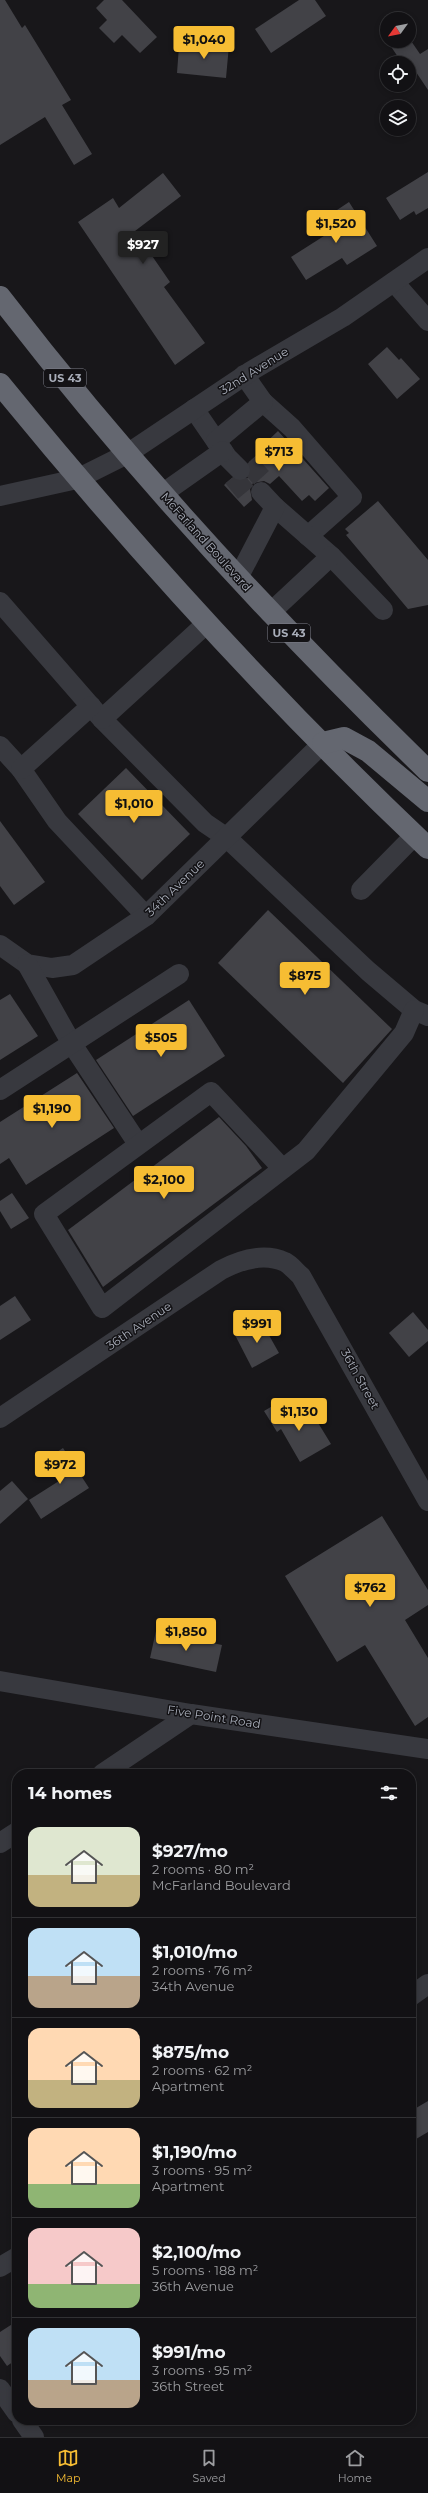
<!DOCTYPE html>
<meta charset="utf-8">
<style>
body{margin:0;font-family:Montserrat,sans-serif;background:#1b1a1d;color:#f1f3f6;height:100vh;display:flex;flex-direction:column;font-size:15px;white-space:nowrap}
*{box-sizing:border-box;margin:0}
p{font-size:13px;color:#9c9da0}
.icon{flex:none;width:22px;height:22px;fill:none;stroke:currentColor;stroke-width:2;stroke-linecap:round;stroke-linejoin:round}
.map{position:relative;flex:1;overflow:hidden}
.details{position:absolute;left:12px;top:1769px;width:404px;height:656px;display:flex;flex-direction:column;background:#121114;border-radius:16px;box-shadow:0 2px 6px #0003,0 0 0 1px #313134}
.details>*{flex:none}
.needle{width:26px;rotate:237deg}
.tools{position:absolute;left:380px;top:12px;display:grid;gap:8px}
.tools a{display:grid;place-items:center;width:36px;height:36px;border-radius:50%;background:#121114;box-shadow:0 2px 6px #0003,0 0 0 1px #313134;font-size:20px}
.price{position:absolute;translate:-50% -34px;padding:0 9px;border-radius:4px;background:#f6bd33;color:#111;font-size:13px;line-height:26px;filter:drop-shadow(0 1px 2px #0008)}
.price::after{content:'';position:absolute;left:50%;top:24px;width:12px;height:9px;margin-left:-6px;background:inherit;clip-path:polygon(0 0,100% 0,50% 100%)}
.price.on{background:#222;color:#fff}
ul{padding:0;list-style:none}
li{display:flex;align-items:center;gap:12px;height:100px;padding:0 16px}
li+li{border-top:1px solid #313134}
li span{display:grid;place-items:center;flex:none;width:112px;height:80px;border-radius:12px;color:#555}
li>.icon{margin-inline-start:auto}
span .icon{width:48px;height:48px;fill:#fffc;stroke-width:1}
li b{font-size:17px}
h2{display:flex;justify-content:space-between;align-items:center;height:48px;padding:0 16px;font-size:17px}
.menu{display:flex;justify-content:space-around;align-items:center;height:56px;border-top:1px solid #313134;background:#121114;font-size:11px;color:#9c9da0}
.menu a{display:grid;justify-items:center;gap:2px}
.menu .on{color:#f6bd33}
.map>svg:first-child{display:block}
</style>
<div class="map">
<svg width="428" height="2437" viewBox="0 0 428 2437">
<rect width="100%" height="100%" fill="#18171a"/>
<g fill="#424247">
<path d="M0,0h5l17,28 3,-3 46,75 -9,5 30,49 -18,11 -29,-48 -45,28z"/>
<path d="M104,0h18l35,37 -17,16 -18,-18 -8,8 -15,-15 8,-8 -11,-12z"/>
<path d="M299,0h16l11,16 -55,37 -16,-24z"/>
<path d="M409,38l11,16 8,-5v41l-18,-27h-8l-10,-15 10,-7h7z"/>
<path d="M199,43l30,2 -3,33 -49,-5 2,-27 20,1z"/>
<path d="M428,172v36l-12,7 -2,-4 -14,9 -14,-22z"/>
<path d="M163,173l18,23 -46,35 35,51 -6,5 41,56 -30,22 -97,-143 35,-24 6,10z"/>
<path d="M349,202l28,44 -30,19 -5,-7 -36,22 -15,-23 44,-28 -3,-4 4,-3 -5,-8z"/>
<path d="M387,347l12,13 2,-2 19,21 -23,20 -29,-35z"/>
<path d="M278,431l51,57 -14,13 -6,-6 -7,6 -23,-25 -9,8 -6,-3 -11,2 -3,6 2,11 -8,7 -20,-22 8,-7 5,3 11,-3 3,-5 -2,-11 9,-8 -1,-3z"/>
<path d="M378,501l50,59v45l-20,4 -62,-74 3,-2 -4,-4z"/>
<path d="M126,768l64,66 -48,46 -64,-66z"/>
<path d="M0,821l45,61 -31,23 -14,-19z"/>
<path d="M268,910l124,119 -49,54 -125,-120z"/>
<path d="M10,994l28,42 -38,24v-60z"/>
<path d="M189,1000l36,56 -92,60 -37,-56z"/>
<path d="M77,1073l37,55 -88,57 -17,-27 -9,6v-42z"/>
<path d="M219,1117l27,29 16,22 -159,119 -35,-57z"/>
<path d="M12,1193l17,25 -18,11 -11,-18v-10z"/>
<path d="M15,1296l16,24 -31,20v-34z"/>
<path d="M413,1312l15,18v11l-19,16 -20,-24z"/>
<path d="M261,1321l18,32 -27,15 -17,-33z"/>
<path d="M281,1401l13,22 18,-10 19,31 -31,18 -19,-33 -4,3 -13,-21z"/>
<path d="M63,1448l26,40 -48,31 -12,-19 30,-19 -14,-21z"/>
<path d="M12,1481l16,18 -28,25v-33z"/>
<path d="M382,1516l46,74v15l-23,15 23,38v59l-13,9 -50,-81 -28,17 -52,-86z"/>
<path d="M156,1631l66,14 -6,27 -66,-14z"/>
<path d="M428,2101v31l-17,10v-31z"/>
<path d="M17,2321v38l-10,7 -7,-10v-24z"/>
</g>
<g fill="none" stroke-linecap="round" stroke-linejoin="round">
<g stroke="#35353a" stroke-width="20" stroke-dasharray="20 10" stroke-linecap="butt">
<path d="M248,463l20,22"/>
<path d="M233,477l19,23"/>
</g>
<g stroke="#38393f" stroke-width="20">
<path d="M394,282l34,39"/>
<path d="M263,402l29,26 60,69 -44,39"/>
<path d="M194,409l33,48 13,13"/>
<path d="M216,441l47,-39 -19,-27"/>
<path d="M162,494l61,-43"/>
<path d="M0,496l77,-17 50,-25 124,-83 92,-54 85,-59"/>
<path d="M275,507l56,49 52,54"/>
<path d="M238,578l37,-71 -14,-15"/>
<path d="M0,602l102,117 103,104 22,15 141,133 46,39 14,6"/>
<path d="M270,613l61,-57"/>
<path d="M102,719l104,-95"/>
<path d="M0,746l21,23 36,52 89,95"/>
<path d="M21,769l70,-63"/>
<path d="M361,890l54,-55"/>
<path d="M0,945l27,19 25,4 21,-3 73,-49 177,-173"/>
<path d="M27,964l45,80 66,100"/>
<path d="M0,1090l179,-116"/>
<path d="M283,1169l-72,-77 -167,122 58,94 204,-157 98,-118 10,-23"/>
<path d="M0,1418l221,-148c19,-10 42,-18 64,-8 6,3 11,10 16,14l127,225"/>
<path d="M0,1681l191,33 237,35"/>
<path d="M102,1774l89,-60"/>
<path d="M0,1843l17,-11"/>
<path d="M411,1996l17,-12"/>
<path d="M0,2267l17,-10"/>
<path d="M0,2389l17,24"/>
<path d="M22,2420l12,17"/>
</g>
<g stroke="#646770" stroke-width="22">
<path d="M0,297c130,169 275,326 428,474"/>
<path d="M0,384c133,163 275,319 428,464"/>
<path d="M323,743l21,-5 24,13 60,50"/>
</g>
</g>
<g text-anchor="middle" stroke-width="3" stroke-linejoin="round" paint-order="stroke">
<g fill="#131215" stroke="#7c7f88" stroke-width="1">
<rect x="44" y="369" width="42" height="18" rx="3"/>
<rect x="268" y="624" width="42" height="18" rx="3"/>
</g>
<g font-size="11" font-weight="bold" fill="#a9aeba">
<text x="65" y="382">US 43</text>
<text x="289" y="637">US 43</text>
</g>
<g font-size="12" fill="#a9aeba" stroke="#131215">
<text transform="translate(254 371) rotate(-32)" y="4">32nd Avenue</text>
<text transform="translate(206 542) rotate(48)" y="4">McFarland Boulevard</text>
<text transform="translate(175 888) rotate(-44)" y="4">34th Avenue</text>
<text transform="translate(139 1326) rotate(-34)" y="4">36th Avenue</text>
<text transform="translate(360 1379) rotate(61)" y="4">36th Street</text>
<text transform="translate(214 1717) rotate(9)" y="4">Five Point Road</text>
</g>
</g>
</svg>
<div class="tools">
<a><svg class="needle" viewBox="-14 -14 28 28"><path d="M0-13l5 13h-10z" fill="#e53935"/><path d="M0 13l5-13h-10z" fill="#9c9da0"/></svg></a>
<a><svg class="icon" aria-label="locate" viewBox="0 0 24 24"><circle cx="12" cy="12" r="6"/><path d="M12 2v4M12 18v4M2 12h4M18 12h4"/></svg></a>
<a><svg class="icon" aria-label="layers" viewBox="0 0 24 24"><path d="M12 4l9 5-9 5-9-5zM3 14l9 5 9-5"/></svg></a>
</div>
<b class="price" style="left:204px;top:60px">$1,040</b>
<b class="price" style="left:336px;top:244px">$1,520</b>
<b class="price on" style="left:143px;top:265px">$927</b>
<b class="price" style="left:279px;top:472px">$713</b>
<b class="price" style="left:134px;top:824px">$1,010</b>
<b class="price" style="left:305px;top:996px">$875</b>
<b class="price" style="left:161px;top:1058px">$505</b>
<b class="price" style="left:52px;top:1129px">$1,190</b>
<b class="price" style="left:164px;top:1200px">$2,100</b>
<b class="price" style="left:257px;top:1344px">$991</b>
<b class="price" style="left:299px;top:1432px">$1,130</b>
<b class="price" style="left:60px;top:1485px">$972</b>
<b class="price" style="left:370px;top:1608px">$762</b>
<b class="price" style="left:186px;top:1652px">$1,850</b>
<section class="details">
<h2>14 homes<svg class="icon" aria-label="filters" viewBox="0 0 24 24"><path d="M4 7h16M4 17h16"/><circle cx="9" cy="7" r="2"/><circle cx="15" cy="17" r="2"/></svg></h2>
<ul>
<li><span style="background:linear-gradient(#dfe7d0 60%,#c2b280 0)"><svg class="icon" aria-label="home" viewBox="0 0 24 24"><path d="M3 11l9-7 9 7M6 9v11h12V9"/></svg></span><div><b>$927/mo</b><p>2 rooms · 80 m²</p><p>McFarland Boulevard</p></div></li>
<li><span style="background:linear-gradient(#bfe0f5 60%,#b9a48a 0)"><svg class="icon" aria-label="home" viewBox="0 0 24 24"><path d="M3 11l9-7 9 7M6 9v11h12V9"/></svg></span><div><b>$1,010/mo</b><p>2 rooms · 76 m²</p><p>34th Avenue</p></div></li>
<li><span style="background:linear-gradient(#ffd9b3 65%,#c2b280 0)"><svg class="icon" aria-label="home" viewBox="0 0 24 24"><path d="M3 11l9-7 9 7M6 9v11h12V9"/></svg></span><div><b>$875/mo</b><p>2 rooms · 62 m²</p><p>Apartment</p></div></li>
<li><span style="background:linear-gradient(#ffd9b3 70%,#8fb573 0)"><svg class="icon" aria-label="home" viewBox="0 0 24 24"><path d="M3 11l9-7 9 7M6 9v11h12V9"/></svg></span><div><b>$1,190/mo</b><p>3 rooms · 95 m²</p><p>Apartment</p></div></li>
<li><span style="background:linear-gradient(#f6c9c9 70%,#8fb573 0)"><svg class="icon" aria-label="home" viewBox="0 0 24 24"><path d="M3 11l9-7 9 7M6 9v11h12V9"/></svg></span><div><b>$2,100/mo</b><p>5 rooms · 188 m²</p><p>36th Avenue</p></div></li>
<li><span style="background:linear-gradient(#bfe0f5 65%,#b9a48a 0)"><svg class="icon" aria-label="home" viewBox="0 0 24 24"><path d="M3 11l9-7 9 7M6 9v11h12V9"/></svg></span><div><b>$991/mo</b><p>3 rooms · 95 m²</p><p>36th Street</p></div></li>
</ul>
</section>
</div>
<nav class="menu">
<a class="on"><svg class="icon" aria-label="map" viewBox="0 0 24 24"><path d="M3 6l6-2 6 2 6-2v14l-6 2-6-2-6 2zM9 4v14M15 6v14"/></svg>Map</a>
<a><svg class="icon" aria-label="saved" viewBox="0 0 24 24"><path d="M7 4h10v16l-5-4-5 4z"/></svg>Saved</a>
<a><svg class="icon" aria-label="home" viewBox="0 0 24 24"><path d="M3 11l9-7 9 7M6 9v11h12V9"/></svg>Home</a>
</nav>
